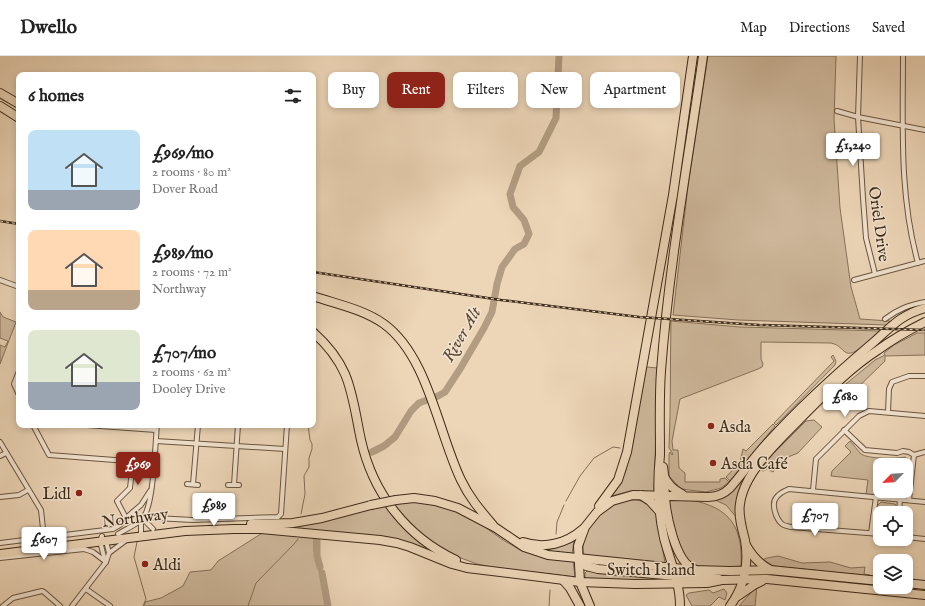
<!DOCTYPE html>
<meta charset="utf-8">
<style>
body{margin:0;font-family:"IM FELL English",serif;background:#f2f2f2;color:#222;height:100vh;display:flex;flex-direction:column;font-size:15px;white-space:nowrap}
*{box-sizing:border-box;margin:0}
p{font-size:13px;color:#767676}
.icon{flex:none;width:22px;height:22px;fill:none;stroke:currentColor;stroke-width:2;stroke-linecap:round;stroke-linejoin:round}
.map{position:relative;flex:1;overflow:hidden}
.side{position:absolute;left:16px;top:16px;width:300px;height:356px;display:flex;flex-direction:column;background:#fff;border-radius:8px;box-shadow:0 2px 6px #0003}
.side>*{flex:none}
.banner{position:absolute;left:328px;top:16px;width:380px;height:36px;display:flex;gap:8px}
.needle{width:26px;rotate:246deg}
.fabs{position:absolute;left:873px;top:402px;display:grid;gap:8px}
.fabs a{display:grid;place-items:center;width:40px;height:40px;border-radius:8px;background:#fff;box-shadow:0 2px 6px #0003;font-size:20px}
.price{position:absolute;translate:-50% -34px;padding:0 9px;border-radius:4px;background:#fff;color:#222;font-size:13px;line-height:26px;filter:drop-shadow(0 1px 2px #0008)}
.price::after{content:'';position:absolute;left:50%;top:24px;width:12px;height:9px;margin-left:-6px;background:inherit;clip-path:polygon(0 0,100% 0,50% 100%)}
.price.active{background:#8f2418;color:#fff}
ul{padding:0;list-style:none}
li{display:flex;align-items:center;gap:12px;height:100px;padding:0 12px}
li span{display:grid;place-items:center;flex:none;width:112px;height:80px;border-radius:8px;color:#555}
li>.icon{margin-inline-start:auto}
span .icon{width:48px;height:48px;fill:#fffc;stroke-width:1}
li b{font-size:17px}
h2{display:flex;justify-content:space-between;align-items:center;height:48px;padding:0 12px;font-size:17px}
.tag{padding:0 14px;border-radius:8px;background:#fff;box-shadow:0 2px 6px #0003;font-size:14px;line-height:36px}
.tag.active{background:#8f2418;color:#fff}
header{display:flex;align-items:center;gap:24px;box-sizing:border-box;height:56px;padding:0 20px;background:#fff;border-bottom:1px solid #e0e0e0}
header strong{font-size:19px}
nav{display:flex;gap:22px;margin-inline-start:auto;font-size:14px}
.map>svg:first-child{display:block}
</style>
<header>
<strong>Dwello</strong>
<nav><a>Map</a><a>Directions</a><a>Saved</a></nav>
</header>
<div class="map">
<svg width="925" height="550" viewBox="0 0 925 550">
<rect width="100%" height="100%" fill="#edd6b8"/>
<filter id="stains"><feTurbulence type="fractalNoise" baseFrequency=".005" numOctaves="4"/><feColorMatrix values="0 0 0 0 .2 0 0 0 0 .09 0 0 0 0 .02 0 0 0 .5 -.17"/></filter>
<radialGradient id="worn" r=".72"><stop offset=".6" stop-color="#630" stop-opacity="0"/><stop offset="1" stop-color="#630" stop-opacity=".3"/></radialGradient>
<g fill="#cfb99d" stroke="#86725a" fill-rule="evenodd">
<path d="M708,0h128l-2,63 6,89 11,79 9,32 30,2 -3,4 -149,-5 -65,-5 15,-129z"/>
<path d="M0,256l3,5 13,5 -16,42v-19l5,2 3,-6 -8,-3z"/>
<path d="M671,265l69,6 140,4c-6,5 -25,25 -33,22 -6,-3 -7,-8 -16,-10l-70,-1v17l2,5 -1,3 -4,2 -78,30 -8,42 1,9h5l1,18 6,5v9h35v-3l5,-1 4,4 -8,6 -15,4 -25,-3 -12,-13v-22l1,-2 2,3 1,-1 -4,-6c2,-42 1,-84 2,-127z"/>
<path d="M917,277h8v22l-40,1v5l-37,36 -7,-9 34,-28 10,-5 -1,-2 10,-8z"/>
<path d="M833,299l3,6 -1,4 -59,60 -2,-2 60,-62 -3,-4z"/>
<path d="M646,311l12,1 -4,124 -24,-1 -18,5 13,-23 6,-22z"/>
<path d="M806,365l8,-1 8,7 -24,26 -15,6 -10,13 -6,-3 -4,2 -3,-1 13,-16z"/>
<path d="M773,368l2,2 -45,55 -4,-4 14,-15 3,-13 3,2z"/>
<path d="M850,385c4,4 7,9 11,13 7,5 35,5 44,3l4,3 -2,38 -41,-4 2,-14 -37,-4 1,-5 19,-19 -6,-6zM880,409h26v26h-26z"/>
<path d="M752,412l-16,33 2,18 -12,-14 -11,-5z"/>
<path d="M636,444l11,2 9,9 9,52 -81,-8c-6,-22 16,-48 37,-53 5,-2 10,-2 15,-2z"/>
<path d="M690,444c40,7 53,27 51,66 -14,1 -30,3 -43,0 -19,-4 -26,-49 -30,-65z"/>
<path d="M406,446c22,0 45,4 65,16 16,9 29,22 46,30 18,8 36,12 56,13l2,16 -78,-9 -20,-4 -24,-9 -24,-14 -36,-36z"/>
<path d="M881,446l14,2 1,2v7h-16v20l-5,-1 3,-27z"/>
<path d="M385,450l17,21 28,23 -33,-10 -104,-12 1,-3z"/>
<path d="M264,476l50,6v13l7,27 5,28h-182l1,-4 16,-4 22,-12 7,-14 21,-2 7,-9z"/>
<path d="M574,485l-2,13 -18,-1 -12,-3 20,-4z"/>
<path d="M778,500l24,7 28,-1 21,6 14,-1 -1,7 6,1v1l-96,-10 -7,-2 -5,-4 5,-2z"/>
<path d="M587,515l70,7 -2,2 -5,1 -65,-2v-6z"/>
<path d="M757,530l-2,20h-16z"/>
<path d="M724,533l3,4 -2,7 -6,-3 -9,9h-18l-6,-11 3,-2 20,-3 4,3z"/>
</g>
<g fill="none" stroke-linecap="round" stroke-linejoin="round">
<g stroke="#846f58" stroke-width="1">
<path d="M313,338l1,4 -1,5"/>
<path d="M566,445l14,-25 14,-18 19,-11 7,1"/>
<path d="M301,458l4,-20 -1,-18 5,-9v-9l3,-9v-5l-2,-4 -2,-15"/>
<path d="M556,478l1,-12 7,-17"/>
<path d="M137,486l-3,15 12,42 -3,7"/>
<path d="M248,550l8,-23 39,-40 3,-4"/>
<path d="M549,550l1,-16"/>
</g>
<g stroke="#b29c82" stroke-width="7">
<path d="M372,396l12,-6 11,-9 16,-26 8,-8 19,-7 7,-4 15,-23 24,-41 8,-16 5,-28 5,-17 13,-18 9,-5 5,-10 -5,-14 -11,-13 -3,-13 10,-28 19,-14 17,-34 3,-62"/>
<path d="M317,485v15l3,11"/>
<path d="M322,517l6,33"/>
</g>
<g stroke="#6a5640" stroke-width="6">
<g id="street">
<path d="M860,0l-2,61 5,81 3,40 9,36"/>
<path d="M903,0c0,70 -4,139 15,207"/>
<path d="M837,55l21,6 67,13"/>
<path d="M0,224l19,7"/>
<path d="M854,224l71,-19"/>
<path d="M885,263c13,-10 24,-14 40,-17"/>
<path d="M19,315l-5,13 5,11"/>
<path d="M888,356l1,-23 3,-7 17,-6h16"/>
<path d="M33,369l16,30 105,8"/>
<path d="M86,369l70,5"/>
<path d="M844,374l21,20 32,3 6,-2 6,1 5,3 -5,45"/>
<path d="M156,385l129,8"/>
<path d="M0,386l41,68 3,28"/>
<path d="M914,399l11,-3"/>
<path d="M0,400l6,-3"/>
<path d="M133,405l-3,27 -13,13 9,17 15,-13 9,-14"/>
<path d="M187,428l11,1"/>
<path d="M193,428l5,-59"/>
<path d="M228,429h11"/>
<path d="M234,429l4,-60"/>
<path d="M813,434l3,-31 43,-43 10,-5 56,5"/>
<path d="M0,441l19,-2 9,-5"/>
<path d="M133,456l8,8"/>
<path d="M899,457l1,-14"/>
<path d="M145,459l10,3 38,2 85,-3 3,-3 6,-89"/>
<path d="M145,459l2,8 6,6"/>
<path d="M871,477l5,-36"/>
<path d="M118,478c8,-5 18,-9 24,-15 12,-11 13,-75 15,-94"/>
<path d="M880,478l-89,-7c-3,-1 -7,-1 -9,-3 -6,-5 -11,-20 -6,-26 3,-5 8,-7 13,-9l136,13"/>
<path d="M102,480l-2,5 5,20"/>
<path d="M141,480v-16"/>
<path d="M906,481l19,2"/>
<path d="M106,485l3,12"/>
<path d="M0,487l113,-14 7,-4 6,-7"/>
<path d="M0,502l84,-9 9,3 13,10"/>
<path d="M86,533l24,17"/>
<path d="M3,550l10,-8 29,-7 2,1 16,14"/>
<path d="M72,550l34,-44 3,-9 16,-12"/>
</g>
</g>
<g stroke="#3e2b18" stroke-width="10">
<g id="highway">
<path d="M0,37l19,11"/>
<path d="M0,50l19,12"/>
<path d="M313,240c23,8 50,13 71,28 44,32 54,108 77,156 8,17 19,30 32,45"/>
<path d="M313,276c39,35 38,61 48,108 12,54 46,97 95,120"/>
<path d="M663,411c2,10 1,19 2,29 1,18 10,66 29,73"/>
<path d="M664,420c4,9 10,14 18,18"/>
<path d="M641,439l9,6 9,10"/>
<path d="M396,444l18,-2 21,3 23,7 38,20 28,19 24,8 146,15 36,1 40,-1 110,11"/>
<path d="M599,450l19,-26 9,-28 46,-257 20,-139"/>
<path d="M251,468l42,-1 29,-5 49,-13"/>
<path d="M523,486c21,7 43,2 60,-13"/>
<path d="M746,489c6,11 12,18 23,24"/>
<path d="M0,498l185,-23 49,-2h27l119,11 17,3 13,4 42,17 15,4 113,14 55,2 72,-1 15,-3 45,-1 158,16"/>
<path d="M578,502l8,8 12,3 78,7 31,1 12,2"/>
<path d="M563,524l7,8 10,18"/>
<path d="M906,527l19,2"/>
<path d="M738,540l16,-11 8,-4"/>
<path d="M590,550l-10,-24 -2,-36 7,-19 12,-15 15,-11 21,-6 75,2c9,0 16,-3 22,-9 13,-15 25,-32 39,-47 31,-34 65,-65 99,-94 22,-18 29,-31 57,-39"/>
<path d="M680,550c0,-24 -10,-45 -16,-68 -6,-27 -7,-55 -4,-83 0,-28 -1,-56 1,-84 8,-106 27,-210 42,-315"/>
<path d="M730,550c14,-19 19,-42 15,-66 -3,-11 -7,-25 -5,-36 4,-33 41,-65 63,-88 23,-23 47,-48 75,-66 15,-11 31,-20 47,-28"/>
</g>
</g>
<use href="#street" stroke="#f3e4d1" stroke-width="4"/>
<use href="#highway" stroke="#edd6b8" stroke-width="8"/>
<g stroke="#3e2b18" stroke-width="2.5">
<g id="rail">
<path d="M0,165l19,3"/>
<path d="M313,216l188,28 138,17 120,8 166,5"/>
</g>
</g>
<use href="#rail" stroke="#f3e4d1" stroke-width="1" stroke-dasharray="3" stroke-linecap="butt"/>
<g stroke="#3e2b18" stroke-width="10" stroke-linecap="butt">
<path id="highway-bridge" d="M371,449l25,-5"/>
</g>
<use href="#highway-bridge" stroke="#edd6b8" stroke-width="8"/>
</g>
<g fill="#8f2418" stroke="#f3e4d1" stroke-width="1.5">
<circle cx="711" cy="370" r="4"/>
<circle cx="713" cy="407" r="4"/>
<circle cx="79" cy="437" r="4"/>
<circle cx="145" cy="508" r="4"/>
</g>
<g text-anchor="middle" stroke-width="3" stroke-linejoin="round" paint-order="stroke">
<g font-size="16" fill="#3e2b18" stroke="#f3e4d1">
<text transform="translate(880 168) rotate(82)" y="6">Oriel Drive</text>
<text transform="translate(135 461) rotate(-7)" y="6">Northway</text>
<text x="651" y="519">Switch Island</text>
</g>
<g font-size="16" fill="#3e2b18" stroke="#f3e4d1" text-anchor="start">
<text x="719" y="376">Asda</text>
<text x="721" y="413">Asda Café</text>
<text x="71" y="443" text-anchor="end">Lidl</text>
<text x="153" y="514">Aldi</text>
</g>
<g font-size="17" font-style="italic" fill="#5b4732" stroke="#f3e4d1">
<text transform="translate(461 278) rotate(-60)" y="6">River Alt</text>
</g>
</g>
<rect width="100%" height="100%" filter="url(#stains)"/>
<rect width="100%" height="100%" fill="url(#worn)"/>
</svg>
<div class="fabs">
<a><svg class="needle" viewBox="-14 -14 28 28"><path d="M0-13l5 13h-10z" fill="#e53935"/><path d="M0 13l5-13h-10z" fill="#767676"/></svg></a>
<a><svg class="icon" aria-label="locate" viewBox="0 0 24 24"><circle cx="12" cy="12" r="6"/><path d="M12 2v4M12 18v4M2 12h4M18 12h4"/></svg></a>
<a><svg class="icon" aria-label="layers" viewBox="0 0 24 24"><path d="M12 4l9 5-9 5-9-5zM3 14l9 5 9-5"/></svg></a>
</div>
<b class="price" style="left:853px;top:111px">£1,240</b>
<b class="price" style="left:845px;top:362px">£680</b>
<b class="price active" style="left:138px;top:430px">£969</b>
<b class="price" style="left:214px;top:471px">£989</b>
<b class="price" style="left:815px;top:481px">£707</b>
<b class="price" style="left:44px;top:505px">£607</b>
<div class="banner">
<a class="tag">Buy</a>
<a class="tag active">Rent</a>
<a class="tag">Filters</a>
<a class="tag">New</a>
<a class="tag">Apartment</a>
</div>
<section class="side">
<h2>6 homes<svg class="icon" aria-label="filters" viewBox="0 0 24 24"><path d="M4 7h16M4 17h16"/><circle cx="9" cy="7" r="2"/><circle cx="15" cy="17" r="2"/></svg></h2>
<ul>
<li><span style="background:linear-gradient(#bfe0f5 75%,#9aa5b1 0)"><svg class="icon" aria-label="home" viewBox="0 0 24 24"><path d="M3 11l9-7 9 7M6 9v11h12V9"/></svg></span><div><b>£969/mo</b><p>2 rooms · 80 m²</p><p>Dover Road</p></div></li>
<li><span style="background:linear-gradient(#ffd9b3 75%,#b9a48a 0)"><svg class="icon" aria-label="home" viewBox="0 0 24 24"><path d="M3 11l9-7 9 7M6 9v11h12V9"/></svg></span><div><b>£989/mo</b><p>2 rooms · 72 m²</p><p>Northway</p></div></li>
<li><span style="background:linear-gradient(#dfe7d0 65%,#9aa5b1 0)"><svg class="icon" aria-label="home" viewBox="0 0 24 24"><path d="M3 11l9-7 9 7M6 9v11h12V9"/></svg></span><div><b>£707/mo</b><p>2 rooms · 62 m²</p><p>Dooley Drive</p></div></li>
</ul>
</section>
</div>
